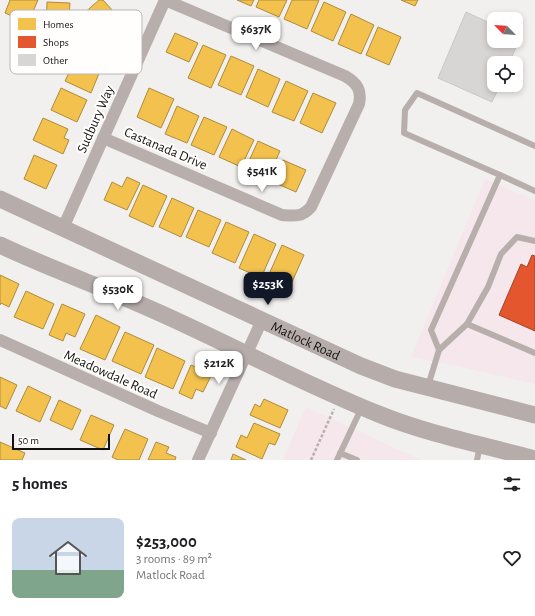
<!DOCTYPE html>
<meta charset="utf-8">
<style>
body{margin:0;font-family:"Alegreya Sans",sans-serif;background:#f2f2f2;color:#202124;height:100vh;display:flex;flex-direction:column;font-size:15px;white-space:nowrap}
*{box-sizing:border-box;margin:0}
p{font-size:13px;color:#757577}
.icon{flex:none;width:22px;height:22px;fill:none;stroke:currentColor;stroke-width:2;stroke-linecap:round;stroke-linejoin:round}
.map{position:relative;height:460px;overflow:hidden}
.sheet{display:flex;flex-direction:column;background:#fff;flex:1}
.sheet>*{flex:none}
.needle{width:26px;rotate:294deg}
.fabs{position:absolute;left:487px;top:12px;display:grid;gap:8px}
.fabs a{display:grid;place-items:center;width:36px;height:36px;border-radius:8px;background:#fff;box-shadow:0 2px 6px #0003;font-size:20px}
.scale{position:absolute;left:12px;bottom:10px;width:98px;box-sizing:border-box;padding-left:4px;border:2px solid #131210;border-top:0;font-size:11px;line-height:14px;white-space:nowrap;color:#131210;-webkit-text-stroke:3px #fffefd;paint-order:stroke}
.price{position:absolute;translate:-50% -34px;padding:0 9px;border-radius:8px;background:#fff;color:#222;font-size:13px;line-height:26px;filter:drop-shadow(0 1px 2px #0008)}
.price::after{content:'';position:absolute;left:50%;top:24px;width:12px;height:9px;margin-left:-6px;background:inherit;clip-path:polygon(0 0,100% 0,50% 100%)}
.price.active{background:#111827;color:#fff}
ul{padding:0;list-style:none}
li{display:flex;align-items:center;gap:12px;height:100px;padding:0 12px}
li+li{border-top:1px solid #e0e0e0}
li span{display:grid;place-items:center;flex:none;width:112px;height:80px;border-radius:8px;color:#555}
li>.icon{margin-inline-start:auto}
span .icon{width:48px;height:48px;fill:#fffc;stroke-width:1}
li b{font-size:17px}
h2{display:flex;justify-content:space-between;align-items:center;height:48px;padding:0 12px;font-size:17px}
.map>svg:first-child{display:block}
</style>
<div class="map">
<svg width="535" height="460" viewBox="0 0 535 460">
<rect width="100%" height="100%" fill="#f2f0ee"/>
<g fill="#f5e7eb">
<path d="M485,179l50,21v184l-78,-18 -46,-9z"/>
<path d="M306,407l113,52 2,1h-138z"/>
</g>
<g fill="#f2c14e" stroke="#af8c3b">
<path d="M10,0h28l-10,23 -23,-10z"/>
<path d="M99,0h4l21,23 -19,17 -23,-25z"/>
<path d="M237,0h17l-3,6z"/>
<path d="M259,0h28l-8,17 -23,-10z"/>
<path d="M292,0h27l-12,29 -23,-10z"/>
<path d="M401,0h17l-3,6z"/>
<path d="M47,2l23,1 -2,30 -22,-1z"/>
<path d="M324,2l22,10 -13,29 -22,-10z"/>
<path d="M351,14l23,11 -13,29 -23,-10z"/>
<path d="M378,27l23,10 -12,28 -23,-10z"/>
<path d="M175,33l23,10 -9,19 -23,-10z"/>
<path d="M203,45l23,10 -15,33 -23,-10z"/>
<path d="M231,56l23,10 -13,29 -23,-10z"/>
<path d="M75,60l25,11 -9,22 -26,-12z"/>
<path d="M258,69l22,10 -12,28 -22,-10z"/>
<path d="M286,81l22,10 -14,30 -22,-9z"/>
<path d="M61,88l26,12 -10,22 -26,-12z"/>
<path d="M149,88l25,11 -13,29 -24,-11z"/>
<path d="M313,93l23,10 -14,30 -22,-10z"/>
<path d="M177,106l22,10 -12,27 -22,-9z"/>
<path d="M204,117l23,10 -13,28 -23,-10z"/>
<path d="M43,118l25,11 -4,9 5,2 -6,14 -30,-14z"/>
<path d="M232,129l22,11 -13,27 -22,-10z"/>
<path d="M258,141l22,10 -13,29 -22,-10z"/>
<path d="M34,155l23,10 -11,24 -22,-10z"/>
<path d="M283,160l23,10 -10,22 -23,-10z"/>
<path d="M127,177l13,6 -13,27 -23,-10 8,-18 10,5z"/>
<path d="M143,185l24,11 -14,31 -24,-11z"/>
<path d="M172,198l22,10 -13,29 -22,-10z"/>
<path d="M198,210l23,10 -12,27 -23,-10z"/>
<path d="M226,222l23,10 -14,31 -23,-10z"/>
<path d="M254,234l22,10 -15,34 -22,-10z"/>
<path d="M282,245l22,10 -12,27 -22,-10z"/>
<path d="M0,275l19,9 -10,23 -8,-4 -1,2z"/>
<path d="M26,291l28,13 -11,25 -29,-12z"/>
<path d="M62,304l23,10 -10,23 -9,-4 -3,8 -14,-6z"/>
<path d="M96,315l24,12 -15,33 -25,-11z"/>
<path d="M125,332l29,13 -13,29 -29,-13z"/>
<path d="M157,348l28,13 -12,28 -28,-12z"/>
<path d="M191,365l21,9 -9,18 -7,-3 -4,10 -13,-6z"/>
<path d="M0,377l17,8 -11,24 -6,-3z"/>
<path d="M28,386l23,11 -11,25 -24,-11z"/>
<path d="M264,399l24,11 -8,18 -30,-13 5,-11 5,3z"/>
<path d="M59,400l22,10 -9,20 -22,-10z"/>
<path d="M91,415l23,10 -11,25 -23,-10z"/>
<path d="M254,423l26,11 -5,11 -6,-2 -7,16 -26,-12 5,-12 6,3z"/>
<path d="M125,429l23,10 -9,21h-21l-6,-3z"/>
<path d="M0,442l25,11 -3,7h-22z"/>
<path d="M156,442l13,5 -3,6 10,4 -1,3h-27z"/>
<path d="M233,454l13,6h-15z"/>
</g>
<path fill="#e4572e" stroke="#a54225" d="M532,255l3,1v75l-36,-16 22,-51 6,3z"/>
<path fill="#d7d6d4" stroke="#cac8c7" d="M466,12l28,13v16h22v-7l5,2 -12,27h-15v22h6l-8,17 -54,-24z"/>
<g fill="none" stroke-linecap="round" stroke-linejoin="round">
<path stroke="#b6b0ae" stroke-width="2.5" stroke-dasharray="3 2" stroke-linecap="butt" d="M311,460l23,-51"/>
<g stroke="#b8afad" stroke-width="6">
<path d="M500,175l35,16"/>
<path d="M467,324l68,29"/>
<path d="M439,350l28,-26 21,-37 13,-33 16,-17 18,4"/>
<path d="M428,386l11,-36 -8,-20 69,-155 -96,-42 1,-23 12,-17 118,53"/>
<path d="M340,453l17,7"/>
<path d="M337,460l24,-51"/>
<path d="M477,460l3,-14"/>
</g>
<g stroke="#b8afad" stroke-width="12">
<path d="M103,138l179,77c14,1 20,2 29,-8l48,-103c3,-14 -2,-21 -14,-28l-180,-76"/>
<path d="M63,228l102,-228"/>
<path d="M0,340l158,71 53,22"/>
<path d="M198,460l64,-140"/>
</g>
<g stroke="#b6adab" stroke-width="17">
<path id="s1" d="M0,199l361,167 34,13 140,36"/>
<path d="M0,245c53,25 108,44 162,69 73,33 144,71 219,101 50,20 103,30 154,44"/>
</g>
</g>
<g text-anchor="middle" stroke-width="4" stroke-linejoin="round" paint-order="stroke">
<g font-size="14" fill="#131210" stroke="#fffefd">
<text transform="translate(95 119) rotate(-66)" y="5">Sudbury Way</text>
<text transform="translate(166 148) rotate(23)" y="5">Castanada Drive</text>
<text dy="5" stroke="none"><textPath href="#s1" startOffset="337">Matlock Road</textPath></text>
<text transform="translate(111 374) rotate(24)" y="5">Meadowdale Road</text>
</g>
</g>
<rect x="10" y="10" width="132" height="64" rx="6" fill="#fffefd" stroke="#b8b7b6" stroke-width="1"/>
<rect x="18" y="18" width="18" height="12" fill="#f2c14e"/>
<rect x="18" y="36" width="18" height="12" fill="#e4572e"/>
<rect x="18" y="54" width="18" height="12" fill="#d7d6d4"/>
<g font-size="11" fill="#131210">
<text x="43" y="28">Homes</text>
<text x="43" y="46">Shops</text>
<text x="43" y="64">Other</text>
</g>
</svg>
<div class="fabs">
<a><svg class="needle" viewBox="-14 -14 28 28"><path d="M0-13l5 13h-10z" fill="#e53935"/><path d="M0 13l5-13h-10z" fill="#757577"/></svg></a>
<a><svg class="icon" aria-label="locate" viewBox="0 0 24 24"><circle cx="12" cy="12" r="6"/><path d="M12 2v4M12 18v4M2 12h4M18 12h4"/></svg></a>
</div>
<div class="scale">50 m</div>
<b class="price" style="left:256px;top:51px">$637K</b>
<b class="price" style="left:262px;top:193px">$541K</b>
<b class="price active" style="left:268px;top:306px">$253K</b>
<b class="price" style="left:118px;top:311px">$530K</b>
<b class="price" style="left:219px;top:385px">$212K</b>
</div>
<section class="sheet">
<h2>5 homes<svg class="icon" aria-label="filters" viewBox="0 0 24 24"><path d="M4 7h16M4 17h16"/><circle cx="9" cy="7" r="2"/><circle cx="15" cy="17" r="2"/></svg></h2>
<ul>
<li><span style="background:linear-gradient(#c9d6e8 65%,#7fa58c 0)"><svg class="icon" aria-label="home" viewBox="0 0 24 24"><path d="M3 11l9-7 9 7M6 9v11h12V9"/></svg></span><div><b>$253,000</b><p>3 rooms · 89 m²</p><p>Matlock Road</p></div><svg class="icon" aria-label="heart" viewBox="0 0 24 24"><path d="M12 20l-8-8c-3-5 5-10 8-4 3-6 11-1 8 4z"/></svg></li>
</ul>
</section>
